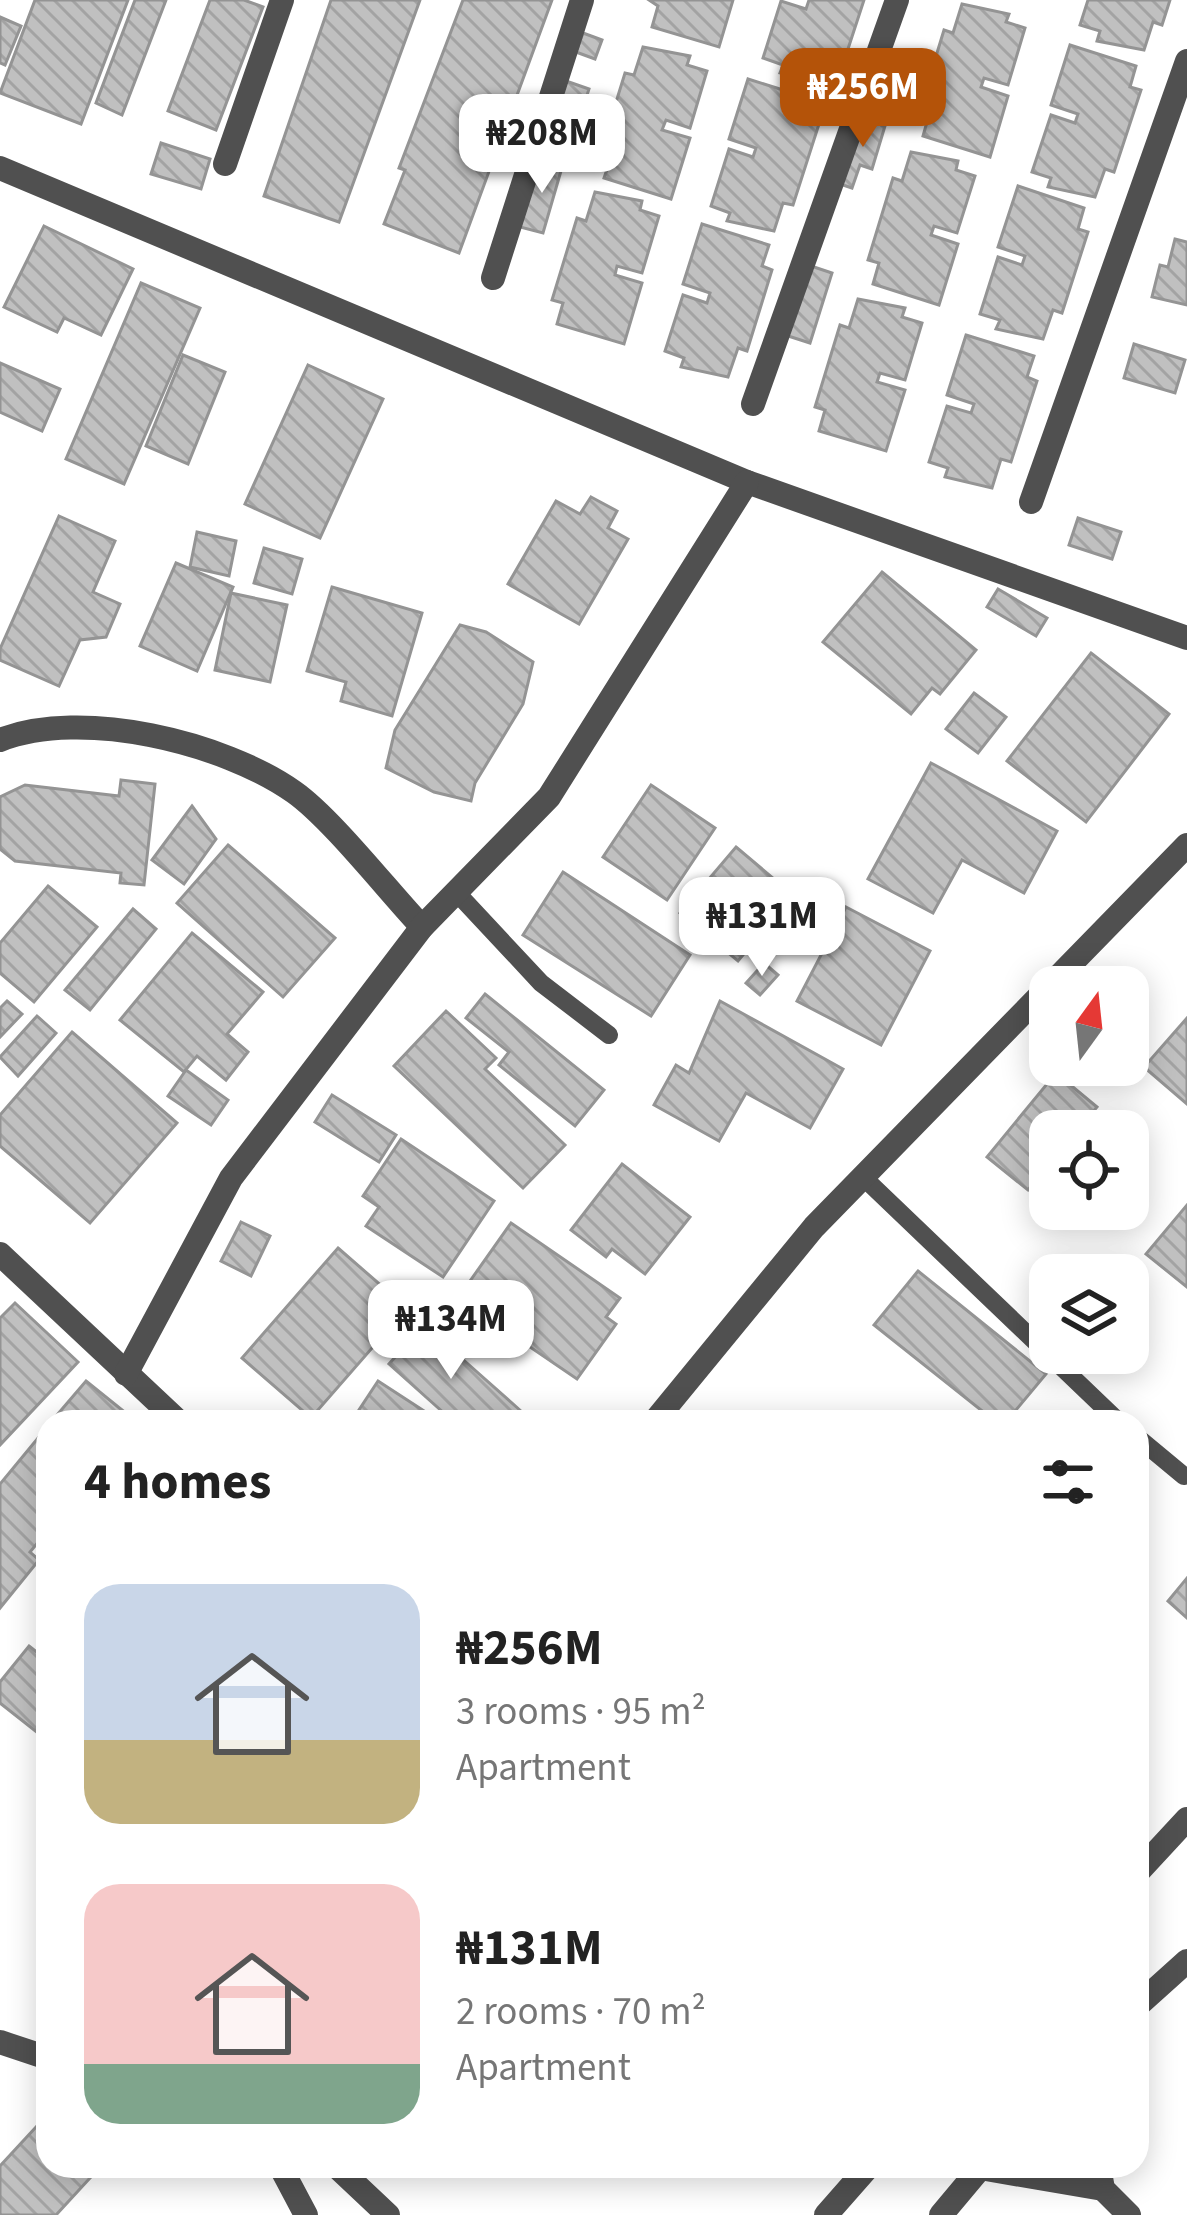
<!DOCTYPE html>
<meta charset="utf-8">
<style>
body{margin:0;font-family:"Source Sans 3",sans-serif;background:#f2f2f2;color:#222;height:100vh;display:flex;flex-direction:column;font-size:45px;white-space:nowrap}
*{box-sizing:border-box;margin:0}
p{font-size:39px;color:#767676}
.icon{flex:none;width:66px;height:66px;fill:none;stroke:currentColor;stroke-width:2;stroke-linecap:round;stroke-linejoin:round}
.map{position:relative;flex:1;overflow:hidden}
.side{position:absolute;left:36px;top:1410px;width:1113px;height:768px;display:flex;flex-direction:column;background:#fff;border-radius:36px;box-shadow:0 6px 30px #0003}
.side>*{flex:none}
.needle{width:78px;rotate:15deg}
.controls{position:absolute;left:1029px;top:966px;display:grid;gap:24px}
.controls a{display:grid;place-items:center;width:120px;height:120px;border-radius:24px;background:#fff;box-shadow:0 6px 30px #0003;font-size:60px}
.price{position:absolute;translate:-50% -102px;padding:0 27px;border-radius:24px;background:#fff;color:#222;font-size:39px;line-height:78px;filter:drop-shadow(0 3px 6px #0008)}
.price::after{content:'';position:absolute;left:50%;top:72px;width:36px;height:27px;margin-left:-18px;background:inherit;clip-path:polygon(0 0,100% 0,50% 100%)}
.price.current{background:#b45309;color:#fff}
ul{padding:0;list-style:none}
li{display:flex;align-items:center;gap:36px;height:300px;padding:0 48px}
li span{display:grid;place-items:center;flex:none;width:336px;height:240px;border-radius:36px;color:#555}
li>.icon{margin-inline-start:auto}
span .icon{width:144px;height:144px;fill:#fffc;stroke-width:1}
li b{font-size:51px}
h2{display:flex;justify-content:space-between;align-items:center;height:144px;padding:0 48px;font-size:51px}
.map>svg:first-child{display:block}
</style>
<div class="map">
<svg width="1187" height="2215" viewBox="0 0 1187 2215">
<defs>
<pattern id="building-back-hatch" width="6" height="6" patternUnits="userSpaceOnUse" patternTransform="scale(3)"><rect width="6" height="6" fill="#c0c0c0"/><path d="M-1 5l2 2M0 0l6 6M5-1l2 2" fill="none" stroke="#a3a3a3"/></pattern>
</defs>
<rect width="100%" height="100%" fill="#fff"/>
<g fill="url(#building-back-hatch)" stroke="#949494" stroke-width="3">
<path d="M35,0h93l-47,124 -81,-31z"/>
<path d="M135,0h31l-44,115 -26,-12z"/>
<path d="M210,0h34l19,7 -47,123 -48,-19z"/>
<path d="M331,0h89l-81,222 -75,-26z"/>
<path d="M463,0h89l-93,253 -75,-29 21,-54 -6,-2z"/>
<path d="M649,0h84l-14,47 -67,-20 6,-21z"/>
<path d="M809,0h55l-19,58 -9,-3 -9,28 -47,-10 3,-8 -20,-7 18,-57 25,8z"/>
<path d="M1088,0h82l-8,25 -9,-3 -9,28 -47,-9 3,-10 -20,-6z"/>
<path d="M962,4l47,10 -3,8 19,6 -17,57 -24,-7 -3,9 27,9 -18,61 -67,-21 6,-21 -10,-3 25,-82 9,3z"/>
<path d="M0,17l21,9 -16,39 -5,-2z"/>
<path d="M583,33l19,7 -7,19 -19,-7z"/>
<path d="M1070,45l66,21 -6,21 11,3 -27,82 -9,-3 -10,28 -47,-10 3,-9 -19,-6 19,-57 24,8 3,-9 -27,-9z"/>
<path d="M643,47l47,9 -3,9 20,6 -17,57 -24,-8 -4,10 28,8 -19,61 -67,-21 7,-20 -11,-4 25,-81 9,2z"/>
<path d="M748,79l67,21 -7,21 11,3 -26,81 -10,-2 -9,28 -47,-10 3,-8 -19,-7 18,-57 24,8 3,-9 -27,-9z"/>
<path d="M566,81l23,8 -19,60 -23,-8z"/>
<path d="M861,118l24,8 -13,43 -12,-4 -8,23 -12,-4z"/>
<path d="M161,143l49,16 -9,30 -50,-15z"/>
<path d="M911,152l47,9 -2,9 19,6 -18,57 -23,-7 -3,9 27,9 -19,61 -66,-21 6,-21 -11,-3 25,-82 9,3z"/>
<path d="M540,158l23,6 -20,69 -23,-6z"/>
<path d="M1018,186l66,22 -6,21 10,3 -26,81 -9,-3 -10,29 -47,-10 4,-9 -20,-6 18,-57 24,8 3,-9 -27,-9z"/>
<path d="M595,192l47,9 -2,9 19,6 -17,57 -25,-7 -2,9 27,8 -18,61 -67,-20 6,-21 -11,-3 25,-82 9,3z"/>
<path d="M702,224l67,21 -7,21 10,4 -25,81 -9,-3 -10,29 -47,-10 3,-9 -19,-7 18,-56 24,8 3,-10 -27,-9z"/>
<path d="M44,226l89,43 -32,66 -37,-17 -7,14 -53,-25z"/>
<path d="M1175,239l12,3v63l-35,-8 8,-32 8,2z"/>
<path d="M808,265l24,8 -22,70 -25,-8z"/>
<path d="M141,283l59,25 -76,176 -58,-25z"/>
<path d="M858,299l47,9 -3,9 20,6 -17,57 -25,-7 -3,9 28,8 -19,61 -67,-20 6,-21 -10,-3 25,-82 9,3z"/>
<path d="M966,335l68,21 -7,21 10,4 -26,81 -10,-3 -9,29 -47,-11 3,-9 -19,-6 18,-56 24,7 3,-9 -27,-9z"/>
<path d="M1134,344l51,16 -10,33 -51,-15z"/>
<path d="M183,355l42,17 -37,92 -42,-18z"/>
<path d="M0,363l60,26 -18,42 -42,-19z"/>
<path d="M308,365l75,34 -63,139 -75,-34z"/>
<path d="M591,497l26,14 -9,17 20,11 -49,85 -71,-40 48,-83 24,13z"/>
<path d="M59,516l56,25 -22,51 27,12 -14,33 -26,3 -21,46 -59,-26v-11z"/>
<path d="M1078,518l43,14 -9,27 -43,-14z"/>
<path d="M197,532l39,9 -7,35 -39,-9z"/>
<path d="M264,548l38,11 -10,35 -38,-11z"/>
<path d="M176,563l57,24 -36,84 -57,-25z"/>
<path d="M882,572l94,78 -36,44 -8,-6 -21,26 -88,-72z"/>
<path d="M332,587l90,26 -30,103 -51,-15 5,-19 -39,-11z"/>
<path d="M998,589l49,29 -11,18 -49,-29z"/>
<path d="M231,593l56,12 -17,77 -55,-12z"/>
<path d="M460,625l26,7 47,30 -10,42 -48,79 -4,18 -37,-9 -48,-24 9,-38z"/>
<path d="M1091,653l78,61 -83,108 -79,-61z"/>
<path d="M974,693l32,24 -28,36 -32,-24z"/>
<path d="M931,763l126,68 -33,62 -62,-33 -29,53 -65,-34z"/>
<path d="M121,780l34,4 -11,101 -24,-2 1,-10 -106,-12 -15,-12v-52l25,-12 94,11z"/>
<path d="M651,785l64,43 -48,72 -64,-43z"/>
<path d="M192,806l24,33 -32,45 -32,-24z"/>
<path d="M228,845l107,93 -52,59 -106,-94z"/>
<path d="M736,847l57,48 -55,66 -58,-48z"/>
<path d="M563,872l127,83 -39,61 -128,-81z"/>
<path d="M48,886l49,41 -63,75 -34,-29v-30z"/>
<path d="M846,907l84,44 -49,94 -84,-44z"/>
<path d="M133,909l23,20 -66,81 -25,-20z"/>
<path d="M192,933l71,59 -36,42 21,18 -22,28 -29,-24 -13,16 -64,-52z"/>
<path d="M764,963l14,12 -18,20 -14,-12z"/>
<path d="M485,994l119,96 -29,36 -76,-61 10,-13 -43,-34z"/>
<path d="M7,1001l15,13 -22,23v-29z"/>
<path d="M720,1001l123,68 -33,59 -64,-35 -27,48 -65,-36 22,-40 13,8z"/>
<path d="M446,1011l50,47 -11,11 80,76 -42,43 -129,-122z"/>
<path d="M37,1016l19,17 -38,43 -18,-19z"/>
<path d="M1187,1018v86l-43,-37z"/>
<path d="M72,1032l105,91 -87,100 -90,-77v-31z"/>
<path d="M186,1070l42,30 -17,25 -43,-29z"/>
<path d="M1056,1073l41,34 -20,24h-27v32l-22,27 -41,-33z"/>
<path d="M332,1095l64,40 -17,27 -64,-40z"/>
<path d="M401,1139l93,62 -51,76 -77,-51 13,-19 -16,-11z"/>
<path d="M622,1164l68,53 -45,57 -33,-25 -6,8 -35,-27z"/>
<path d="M1187,1205v82l-41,-33z"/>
<path d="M241,1222l29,14 -19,40 -30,-15z"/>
<path d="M511,1223l109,75 -14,19 10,7 -39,55 -119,-81z"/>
<path d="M338,1248l69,60 -96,110 -69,-60z"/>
<path d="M918,1271l128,103 -40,48h-10l-122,-97z"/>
<path d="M15,1303l63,59 -78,83v-127z"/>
<path d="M424,1325l98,87 -9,10h-59l-65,-58z"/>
<path d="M86,1381l51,41h-86z"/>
<path d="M378,1381l63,41h-90z"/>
<path d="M48,1426v104l-18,22 9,8 -39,48v-124z"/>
<path d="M1187,1578v40l-19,-17z"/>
<path d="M29,1646l19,15v80l-48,-38v-21z"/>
<path d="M48,2114v52h53l-45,49h-56v-49z"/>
</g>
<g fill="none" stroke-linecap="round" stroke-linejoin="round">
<g stroke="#505050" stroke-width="18">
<path d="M457,893l84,90 68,52"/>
<path d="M862,1176l257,246"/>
<path d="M1137,1437l47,39"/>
</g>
<g stroke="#505050" stroke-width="24">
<path d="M225,164l57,-164"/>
<path d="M0,168l747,314 440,156"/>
<path d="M493,278l89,-278"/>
<path d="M753,404l144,-404"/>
<path d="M1031,502l156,-441"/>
<path d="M0,740c82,-32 223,2 294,52 37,26 94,99 128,135"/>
<path d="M0,1254l179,168"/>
<path d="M126,1374l105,-196 191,-251 127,-130 198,-315"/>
<path d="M654,1422l160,-195 373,-382"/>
<path d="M0,2042l48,16"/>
<path d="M280,2166l26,49"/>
<path d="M336,2166l52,49"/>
<path d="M1099,2166l4,23 26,26"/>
<path d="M980,2168l123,21"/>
</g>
<g stroke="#505050" stroke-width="24">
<path d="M1137,1873l50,-54"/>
<path d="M1137,2006l50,-45"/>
<path d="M826,2215l43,-49"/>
<path d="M941,2215l41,-49"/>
</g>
</g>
</svg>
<div class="controls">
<a><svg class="needle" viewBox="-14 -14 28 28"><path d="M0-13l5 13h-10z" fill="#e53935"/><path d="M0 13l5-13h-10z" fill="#767676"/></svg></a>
<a><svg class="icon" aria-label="locate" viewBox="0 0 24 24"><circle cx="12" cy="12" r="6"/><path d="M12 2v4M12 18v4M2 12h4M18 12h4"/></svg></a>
<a><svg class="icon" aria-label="layers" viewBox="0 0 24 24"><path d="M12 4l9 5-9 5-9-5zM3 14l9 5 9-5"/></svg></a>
</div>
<b class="price current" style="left:863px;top:150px">₦256M</b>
<b class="price" style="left:542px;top:196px">₦208M</b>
<b class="price" style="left:762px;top:979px">₦131M</b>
<b class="price" style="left:451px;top:1382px">₦134M</b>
<section class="side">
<h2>4 homes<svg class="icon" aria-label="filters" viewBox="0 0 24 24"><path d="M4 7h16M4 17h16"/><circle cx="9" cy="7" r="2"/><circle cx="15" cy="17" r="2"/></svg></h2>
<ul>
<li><span style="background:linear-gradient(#c9d6e8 65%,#c2b280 0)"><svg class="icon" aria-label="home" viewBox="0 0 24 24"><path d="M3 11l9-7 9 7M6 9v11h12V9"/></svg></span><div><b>₦256M</b><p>3 rooms · 95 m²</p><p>Apartment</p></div></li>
<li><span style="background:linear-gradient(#f6c9c9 75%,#7fa58c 0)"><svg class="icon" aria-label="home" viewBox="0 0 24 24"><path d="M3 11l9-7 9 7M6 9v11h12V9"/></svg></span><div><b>₦131M</b><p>2 rooms · 70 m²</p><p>Apartment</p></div></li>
</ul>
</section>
</div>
